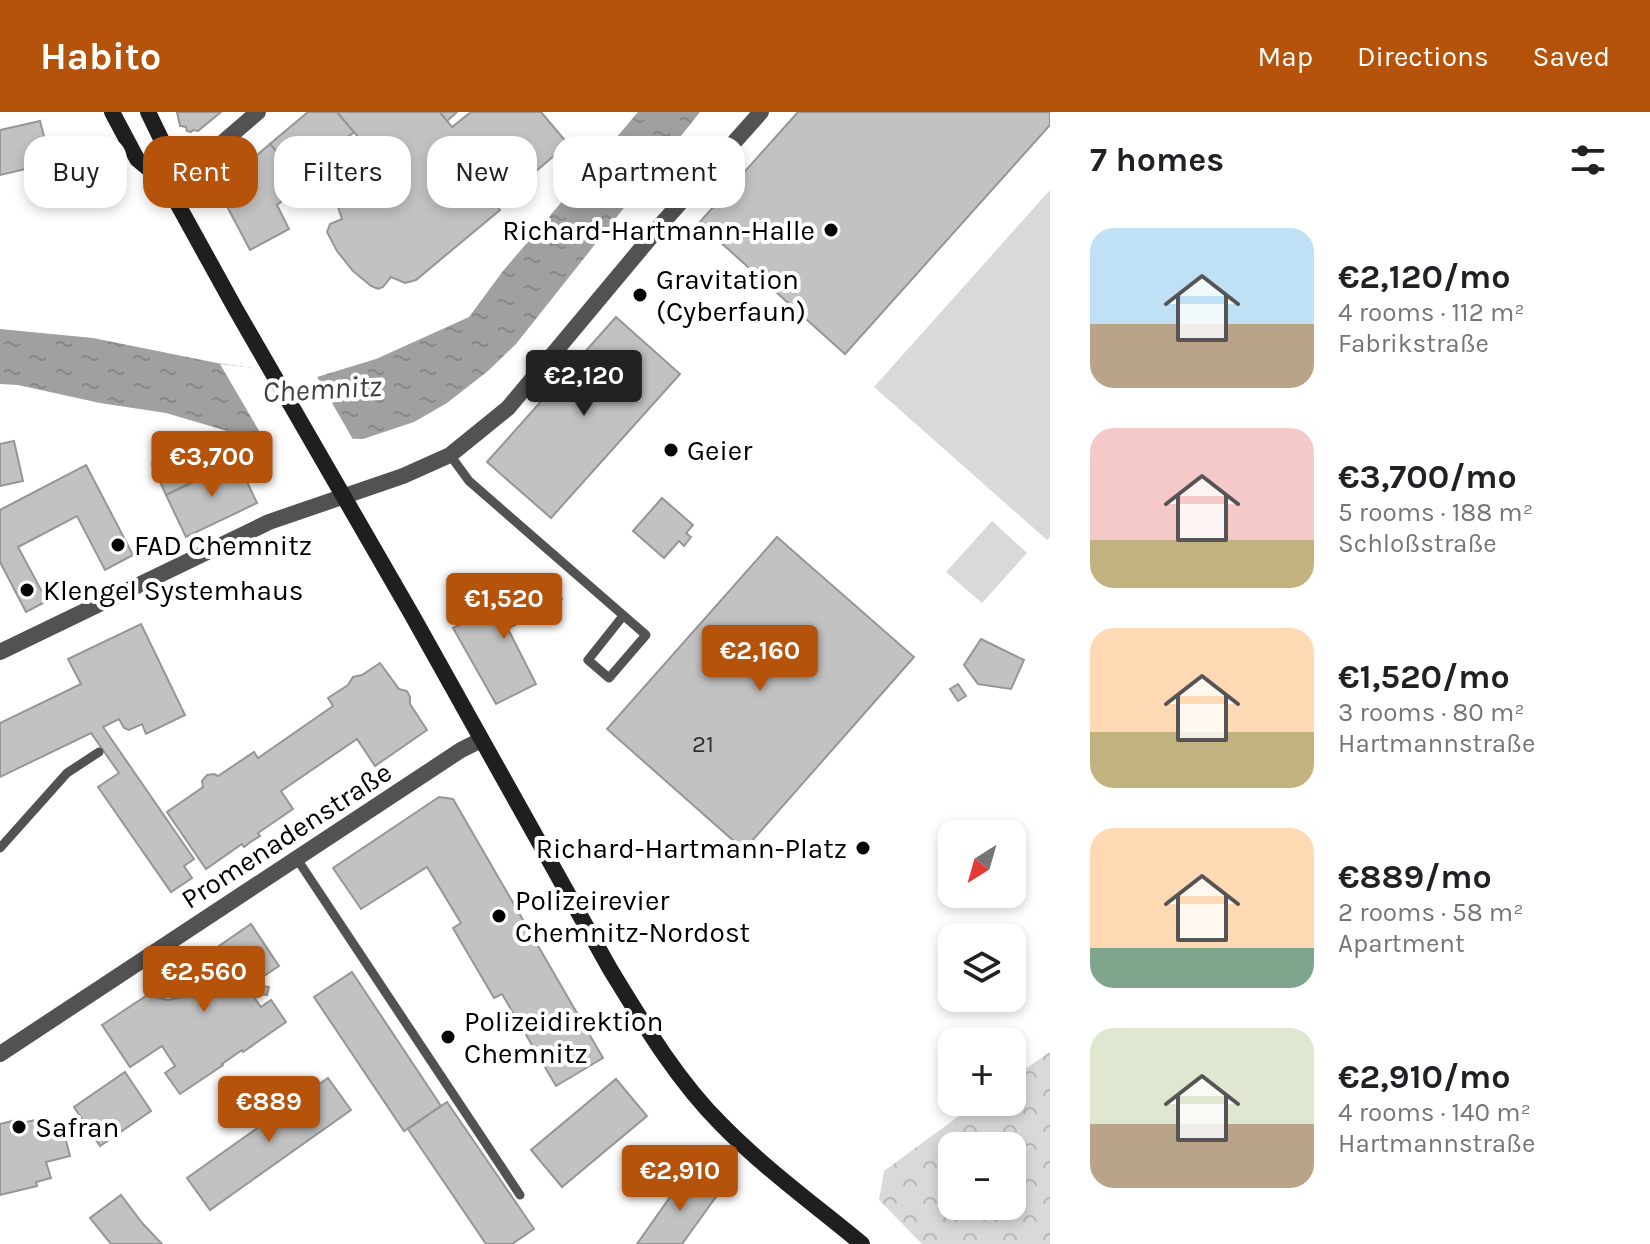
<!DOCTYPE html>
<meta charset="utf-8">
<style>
body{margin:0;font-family:Karla,sans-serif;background:#f6f6f6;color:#202124;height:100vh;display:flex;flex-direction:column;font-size:30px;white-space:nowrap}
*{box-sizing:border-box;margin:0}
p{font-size:26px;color:#757577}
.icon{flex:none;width:44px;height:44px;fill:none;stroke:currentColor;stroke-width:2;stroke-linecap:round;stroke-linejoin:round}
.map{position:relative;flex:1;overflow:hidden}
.sheet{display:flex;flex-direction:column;background:#fff;width:600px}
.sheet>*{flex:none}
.hud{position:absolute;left:24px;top:24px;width:760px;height:72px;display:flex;gap:16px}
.needle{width:52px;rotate:217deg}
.fabs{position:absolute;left:938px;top:708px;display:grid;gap:16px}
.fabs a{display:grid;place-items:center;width:88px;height:88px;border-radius:16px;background:#fff;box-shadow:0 4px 12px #0003;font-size:40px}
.price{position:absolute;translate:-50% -68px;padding:0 18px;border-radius:8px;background:#b45309;color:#fff;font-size:26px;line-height:52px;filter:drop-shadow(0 2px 4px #0008)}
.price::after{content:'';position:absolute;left:50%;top:48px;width:24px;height:18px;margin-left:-12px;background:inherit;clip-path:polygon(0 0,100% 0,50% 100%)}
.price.on{background:#222;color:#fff}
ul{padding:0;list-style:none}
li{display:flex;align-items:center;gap:24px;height:200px;padding:0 40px}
li span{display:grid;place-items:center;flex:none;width:224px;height:160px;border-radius:24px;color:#555}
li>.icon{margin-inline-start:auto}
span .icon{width:96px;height:96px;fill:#fffc;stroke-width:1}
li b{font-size:34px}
h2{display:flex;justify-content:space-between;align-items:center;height:96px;padding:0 40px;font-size:34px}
.chip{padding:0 28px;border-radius:24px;background:#fff;box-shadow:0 4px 12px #0003;font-size:28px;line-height:72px}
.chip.on{background:#b45309;color:#fff}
header{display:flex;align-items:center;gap:48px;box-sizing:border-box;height:112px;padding:0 40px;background:#b45309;color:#fff}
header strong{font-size:38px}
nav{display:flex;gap:44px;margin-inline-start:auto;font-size:28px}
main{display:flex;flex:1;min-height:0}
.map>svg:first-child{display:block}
</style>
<header>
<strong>Habito</strong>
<nav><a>Map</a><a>Directions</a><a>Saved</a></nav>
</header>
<main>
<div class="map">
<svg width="1050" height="1132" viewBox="0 0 1050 1132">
<defs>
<pattern id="park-crowns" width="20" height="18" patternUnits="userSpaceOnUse" patternTransform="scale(2)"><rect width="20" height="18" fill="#d9d9d9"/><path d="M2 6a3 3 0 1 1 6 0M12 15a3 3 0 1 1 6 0" fill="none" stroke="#b8b8b8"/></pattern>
<pattern id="water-ripples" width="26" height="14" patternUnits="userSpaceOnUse" patternTransform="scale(2)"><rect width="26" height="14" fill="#a0a0a0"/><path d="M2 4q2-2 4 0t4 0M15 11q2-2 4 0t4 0" fill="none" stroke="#888"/></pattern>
</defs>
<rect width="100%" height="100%" fill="#fff"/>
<path fill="url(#park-crowns)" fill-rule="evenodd" d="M1050,940v192h-128l-43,-44 5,-29 94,-69h34v-24zM952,1034h60v60h-60z"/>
<g fill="#d9d9d9">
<path d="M1050,78v347l-3,3 -173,-153z"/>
<path d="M992,409l35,32 -45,50 -36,-31z"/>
</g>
<path fill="url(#water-ripples)" d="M638,0h62l-184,232 -28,27 -41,32 -33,19 -51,17 -119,-3 -78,-23 -66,-10 -82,-18 -18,-1v-55l93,9 124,25 100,14 59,-18 93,-42 34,-46z"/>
<path fill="#fff" d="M220,252l96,11 39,68 -90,-2z"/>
<g fill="#c2c2c2" stroke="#969696" stroke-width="2">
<path d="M177,0h44l-23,19 -5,-1 -2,2 -4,-1 -1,-4 -6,-1z"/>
<path d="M308,0h29l17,20 -23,19 3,3 -11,9 -3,-3 -22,18 -28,-34z"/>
<path d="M337,0h103l12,15 19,-15h70l27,32 -72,61 4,5 -84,70 -11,3 -14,-6 -8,10 -5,2 -7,-3 -18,-15 -16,-20 -10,-19 3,-8 12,-5 -4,-12 3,-12 29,-25 -4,-5 9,-8z"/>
<path d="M440,0h17l-10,9z"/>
<path d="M798,0h252v13l-205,229 -146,-131z"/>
<path d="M40,9l11,42 -51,12v-45z"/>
<path d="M270,32l30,35 -19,16v7l-4,3 12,24 -39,21 -29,-55 2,-11z"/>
<path d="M616,205l64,57 -129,144 -64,-56z"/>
<path d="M14,329l9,40 -23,5v-42z"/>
<path d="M176,338l15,33 -25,12 -14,-31z"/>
<path d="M237,349l20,42 -71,34 -20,-42z"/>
<path d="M86,353l47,90 -28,15 -28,-54 -59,31 29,54 -21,11 -26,-50v-52z"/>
<path d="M662,386l31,27 -7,8 5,4 -7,9 -5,-5 -15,17 -31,-27z"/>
<path d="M777,425l137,120 -170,193 -137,-121z"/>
<path d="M552,466l10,21 -54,30 28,55 -40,20 -43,-76z"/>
<path d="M141,512l44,91 -39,19 -4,-10 -13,6 -5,-2 -5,-9 -16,8 91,132 -10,7 8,12 -21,14 -73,-105 21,-14 -28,-40 -91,44v-54l81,-39 -13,-25z"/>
<path d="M981,527l43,21 -13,29 -33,-5 -14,-19z"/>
<path d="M380,551l19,26 8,2 3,6v7l17,26 -52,36 -18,-27 -76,52 12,18 -35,24 2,3 -8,5 -8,6 -2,-3 -36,25 -39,-57 36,-25 -1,-6 5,-6 7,-1 4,2 36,-24 4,6 75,-52 -5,-8 20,-13 5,-8 9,-2z"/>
<path d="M958,572l8,12 -8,5 -8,-12z"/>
<path d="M439,685l14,2 150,259 -47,28 -54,-92 -8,4 -41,-70 8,-5 -34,-56 -66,42 -28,-41z"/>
<path d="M251,812l28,42 -27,18 17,3 -2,8 -17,-3 11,15 10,-7 15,22 -43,30 -1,-2 -20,14 1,1 -43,29 -15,-21 10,-7 -13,-20 -32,21 -28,-42 47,-31 5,3 14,3 15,-3 12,-7 9,-19 -1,-14z"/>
<path d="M352,860l89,134 -37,25 -90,-134z"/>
<path d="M125,960l26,39 -51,35 -26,-39z"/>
<path d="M328,966l23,32 -141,100 -23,-32z"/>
<path d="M616,967l31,37 -85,71 -31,-37z"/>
<path d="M447,990l87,127 -22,15h-26l-78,-115z"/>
<path d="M20,1007l1,4 15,-3 4,15 23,-6 7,27 -24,6 5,16 -15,4 1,4 -37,9v-71z"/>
<path d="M687,1061l31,21 -36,50h-45z"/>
<path d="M121,1083l22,29 19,20h-51l-21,-26z"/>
</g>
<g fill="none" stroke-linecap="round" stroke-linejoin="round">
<g stroke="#525252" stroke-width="9">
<path d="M450,343l19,26 177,154 -37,43 -21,-18 35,-44"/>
<path d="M0,736l67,-75 32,-21"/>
<path d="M297,747l223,336"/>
</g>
<g stroke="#525252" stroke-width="16">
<path d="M166,71l27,-15 65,-56"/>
<path d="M0,540l269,-130 134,-46 47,-21 58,-47 157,-188 96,-108"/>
<path d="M0,942l461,-304 20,-10"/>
</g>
<g stroke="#1f1f1f" stroke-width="16">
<path d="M112,0l25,47 29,24 69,125 177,307 198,354c33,54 66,110 111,155 43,44 94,81 141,120"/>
<path d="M148,0l16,33 2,38"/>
</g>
</g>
<g fill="#000" stroke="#fff" stroke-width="3">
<circle cx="831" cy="118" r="8"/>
<circle cx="640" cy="183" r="8"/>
<circle cx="671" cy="338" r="8"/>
<circle cx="118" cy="433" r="8"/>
<circle cx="27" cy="478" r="8"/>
<circle cx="863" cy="736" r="8"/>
<circle cx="499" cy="804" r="8"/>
<circle cx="448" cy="925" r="8"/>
<circle cx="19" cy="1015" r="8"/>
</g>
<g text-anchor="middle" stroke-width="8" stroke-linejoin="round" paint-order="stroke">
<g font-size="24" fill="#303030">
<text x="703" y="640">21</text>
</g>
<g font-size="28" fill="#000" stroke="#fff" text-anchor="start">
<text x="815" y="128" text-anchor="end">Richard-Hartmann-Halle</text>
<text x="656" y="177">Gravitation<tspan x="656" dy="32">(Cyberfaun)</tspan></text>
<text x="687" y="348">Geier</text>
<text x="134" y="443">FAD Chemnitz</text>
<text x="43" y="488">Klengel Systemhaus</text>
<text x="847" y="746" text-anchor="end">Richard-Hartmann-Platz</text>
<text x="515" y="798">Polizeirevier<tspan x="515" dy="32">Chemnitz-Nordost</tspan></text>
<text x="464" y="919">Polizeidirektion<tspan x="464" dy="32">Chemnitz</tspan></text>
<text x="35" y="1025">Safran</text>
</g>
<g font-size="28" fill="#000" stroke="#fff">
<text transform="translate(286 723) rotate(-33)" y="10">Promenadenstraße</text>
</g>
<g font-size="30" font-style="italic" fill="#414141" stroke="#fff">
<text transform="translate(322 277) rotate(-3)" y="10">Chemnitz</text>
</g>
</g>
</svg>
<div class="fabs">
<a><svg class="needle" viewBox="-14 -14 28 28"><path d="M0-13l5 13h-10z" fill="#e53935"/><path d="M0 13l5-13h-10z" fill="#757577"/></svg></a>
<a><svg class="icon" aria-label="layers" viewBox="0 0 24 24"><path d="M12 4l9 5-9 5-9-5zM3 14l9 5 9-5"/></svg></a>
<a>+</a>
<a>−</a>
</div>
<b class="price on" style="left:584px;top:306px">€2,120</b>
<b class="price" style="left:212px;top:387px">€3,700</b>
<b class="price" style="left:504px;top:529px">€1,520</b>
<b class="price" style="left:760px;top:581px">€2,160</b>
<b class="price" style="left:204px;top:902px">€2,560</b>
<b class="price" style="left:269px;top:1032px">€889</b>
<b class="price" style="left:680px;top:1101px">€2,910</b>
<div class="hud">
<a class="chip">Buy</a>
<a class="chip on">Rent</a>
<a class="chip">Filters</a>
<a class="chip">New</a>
<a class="chip">Apartment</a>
</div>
</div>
<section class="sheet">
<h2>7 homes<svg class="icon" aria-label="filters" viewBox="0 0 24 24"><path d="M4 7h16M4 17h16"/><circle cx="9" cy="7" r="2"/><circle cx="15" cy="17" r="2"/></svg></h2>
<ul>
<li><span style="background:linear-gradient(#bfe0f5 60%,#b9a48a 0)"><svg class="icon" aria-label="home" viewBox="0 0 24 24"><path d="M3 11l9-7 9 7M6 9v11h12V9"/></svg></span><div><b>€2,120/mo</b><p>4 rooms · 112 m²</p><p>Fabrikstraße</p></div></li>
<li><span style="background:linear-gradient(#f6c9c9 70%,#c2b280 0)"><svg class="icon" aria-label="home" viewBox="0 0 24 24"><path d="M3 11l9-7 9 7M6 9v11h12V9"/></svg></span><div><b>€3,700/mo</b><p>5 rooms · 188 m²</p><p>Schloßstraße</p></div></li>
<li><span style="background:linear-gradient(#ffd9b3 65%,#c2b280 0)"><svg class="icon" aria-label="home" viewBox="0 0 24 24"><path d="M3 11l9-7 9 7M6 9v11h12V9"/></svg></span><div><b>€1,520/mo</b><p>3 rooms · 80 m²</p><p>Hartmannstraße</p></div></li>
<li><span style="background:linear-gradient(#ffd9b3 75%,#7fa58c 0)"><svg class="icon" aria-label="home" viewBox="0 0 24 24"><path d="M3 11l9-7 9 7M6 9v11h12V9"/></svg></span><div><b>€889/mo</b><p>2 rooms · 58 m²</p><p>Apartment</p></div></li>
<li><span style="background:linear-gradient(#dfe7d0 60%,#b9a48a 0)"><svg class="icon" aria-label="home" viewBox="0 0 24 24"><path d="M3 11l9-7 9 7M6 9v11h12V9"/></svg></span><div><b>€2,910/mo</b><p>4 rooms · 140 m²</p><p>Hartmannstraße</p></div></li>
</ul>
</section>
</main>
